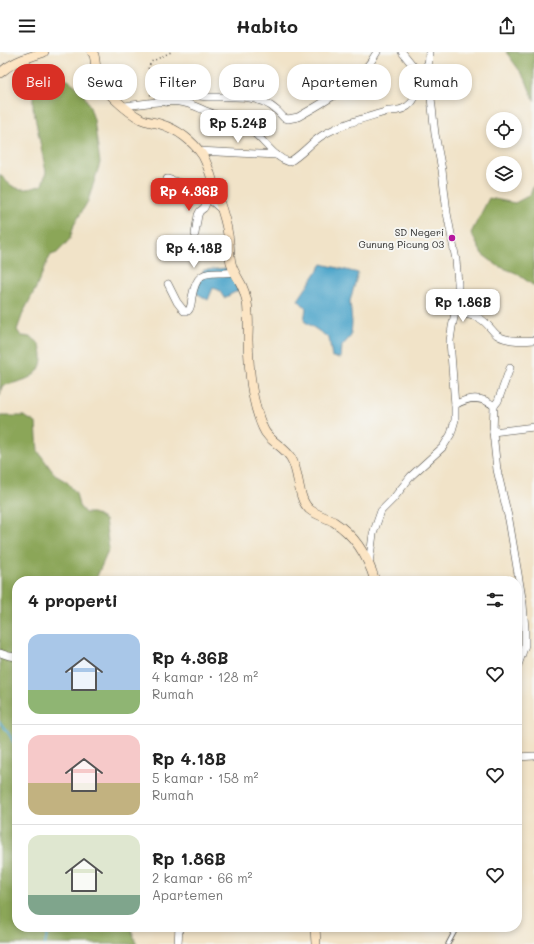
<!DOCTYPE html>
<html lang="id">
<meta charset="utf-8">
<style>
body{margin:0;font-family:Mali,sans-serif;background:#f6f6f6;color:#222;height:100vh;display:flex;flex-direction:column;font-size:15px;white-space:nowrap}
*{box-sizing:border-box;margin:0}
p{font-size:13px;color:#767676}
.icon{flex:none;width:22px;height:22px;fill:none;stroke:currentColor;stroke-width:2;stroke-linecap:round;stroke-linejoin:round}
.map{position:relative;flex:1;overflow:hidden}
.drawer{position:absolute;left:12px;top:524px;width:510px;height:356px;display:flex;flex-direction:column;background:#fff;border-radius:16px;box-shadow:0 2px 6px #0003}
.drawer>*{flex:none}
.top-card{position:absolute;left:12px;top:12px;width:510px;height:36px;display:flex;gap:8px}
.tools{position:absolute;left:486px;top:60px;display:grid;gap:8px}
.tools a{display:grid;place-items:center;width:36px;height:36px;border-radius:50%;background:#fff;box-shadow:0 2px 6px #0003;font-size:20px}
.price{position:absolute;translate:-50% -34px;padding:0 9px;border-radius:8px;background:#fff;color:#222;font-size:13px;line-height:26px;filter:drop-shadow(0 1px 2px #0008)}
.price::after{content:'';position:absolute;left:50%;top:24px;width:12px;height:9px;margin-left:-6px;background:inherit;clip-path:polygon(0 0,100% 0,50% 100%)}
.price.active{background:#d93025;color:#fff}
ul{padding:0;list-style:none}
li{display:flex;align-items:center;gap:12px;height:100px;padding:0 16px}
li+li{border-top:1px solid #e0e0e0}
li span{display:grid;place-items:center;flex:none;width:112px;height:80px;border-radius:12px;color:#555}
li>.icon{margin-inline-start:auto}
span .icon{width:48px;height:48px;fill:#fffc;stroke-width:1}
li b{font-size:17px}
h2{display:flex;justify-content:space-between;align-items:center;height:48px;padding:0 16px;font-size:17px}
.chip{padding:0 14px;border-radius:16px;background:#fff;box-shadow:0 2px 6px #0003;font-size:14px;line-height:36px}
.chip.active{background:#d93025;color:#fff}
header{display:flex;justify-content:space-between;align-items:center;height:52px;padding:0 16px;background:#fff;font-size:18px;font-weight:800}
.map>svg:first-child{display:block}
</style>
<header><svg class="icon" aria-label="menu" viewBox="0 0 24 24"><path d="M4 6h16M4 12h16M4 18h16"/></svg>Habito<svg class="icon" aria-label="share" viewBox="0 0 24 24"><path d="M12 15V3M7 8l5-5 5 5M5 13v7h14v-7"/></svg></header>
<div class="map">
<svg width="534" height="892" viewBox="0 0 534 892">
<rect width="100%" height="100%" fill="#f6f6f2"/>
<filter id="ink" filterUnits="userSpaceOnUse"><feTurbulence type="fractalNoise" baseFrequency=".025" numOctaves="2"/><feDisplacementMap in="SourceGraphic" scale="8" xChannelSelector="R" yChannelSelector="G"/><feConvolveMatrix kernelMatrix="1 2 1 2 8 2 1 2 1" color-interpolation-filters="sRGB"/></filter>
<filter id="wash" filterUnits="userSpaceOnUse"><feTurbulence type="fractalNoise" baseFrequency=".012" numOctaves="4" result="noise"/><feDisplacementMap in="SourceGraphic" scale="16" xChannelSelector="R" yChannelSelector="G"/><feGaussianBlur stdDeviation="0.9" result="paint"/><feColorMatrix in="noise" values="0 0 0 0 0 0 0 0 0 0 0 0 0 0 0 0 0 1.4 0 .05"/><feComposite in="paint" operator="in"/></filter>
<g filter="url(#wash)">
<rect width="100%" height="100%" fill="#f1e3c8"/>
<g fill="#8ba659" stroke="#5b6842">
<path d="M506,0h28v49l-9,-23z"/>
<path d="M40,17l13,1 22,15 9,10 6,12 4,13 6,43 -12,38 -14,24 -4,14 -13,14 -6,2 -4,7 -11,26 -13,25 -6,17 4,6c14,0 21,7 21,21 0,6 -2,13 -7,17 -9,7 -22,9 -33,12l-2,10v-222c13,17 23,18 42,11l4,-13 -13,-65v-28z"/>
<path d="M534,133v101l-18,-13 -18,-7 -16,-12 -11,-21 18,-35 26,5 15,-8z"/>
<path d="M0,364h24l12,7 2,28 17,24 12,7 9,11 3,13 6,7h8l12,7 4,29 -14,32h-78v346h113l7,17h-137z"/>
</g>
<g fill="#4da5ca" stroke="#3c687a">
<path d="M322,212l36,9 -8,28 2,22 -1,13 -9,10 -1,12 -9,-1 -3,-19 -25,-17 2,-13 -8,-8z"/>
<path d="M228,216l11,22 -15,8 -5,-8 -6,-2 -5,12 -15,-9 11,-21z"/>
</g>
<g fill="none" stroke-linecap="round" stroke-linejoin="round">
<g stroke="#4da5ca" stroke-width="2">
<path d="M0,670l9,12 8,15"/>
<path d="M45,892l4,-17"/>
</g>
</g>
</g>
<g filter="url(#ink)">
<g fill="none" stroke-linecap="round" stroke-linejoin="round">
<g stroke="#494743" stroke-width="5">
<path id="lane" d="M448,892l9,-17"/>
</g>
<g stroke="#494743" stroke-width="8">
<g id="street">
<path d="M402,0l20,25"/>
<path d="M166,50c12,-13 29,-5 44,-5 29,0 54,-4 74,21l4,1 10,-2c30,-17 62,-34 79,-65"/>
<path d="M124,54c20,-2 42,-7 61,-3 10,2 19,8 29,11 14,4 27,8 38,17 13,10 21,26 37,31 13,-7 22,-20 34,-27 20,-12 43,-17 65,-24 33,1 28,-26 40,-48"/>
<path d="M199,99l77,4"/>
<path d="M167,127c21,5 39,16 55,31"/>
<path d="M195,182l3,-19 2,-4 4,-3 4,-9"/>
<path d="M168,232l9,18 7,9h4c4,-4 3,-9 4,-14 6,-32 18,-21 43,-25"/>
<path d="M456,258c8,6 15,4 23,8 8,4 12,12 18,17 10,7 26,6 37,5"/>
<path d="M455,353c13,-8 27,-9 39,1l-1,26 4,38 12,50 14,84 2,25v16l-8,23"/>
<path d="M494,354l4,-5 12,-33"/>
<path d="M493,380l41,-5"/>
<path d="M369,512l4,-30 8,-23 12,-12 18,-23 32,-29 8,-13 4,-14v-15l-5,-64 2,-14 6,-28v-16l-2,-23 -9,-47 -5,-43 -7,-36 -7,-63 1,-19"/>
<path d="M0,601l9,3 8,1"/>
<path d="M517,705l17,-1"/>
<path d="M178,892l1,-17"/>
</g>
</g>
<g stroke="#494743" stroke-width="10">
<g id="secondary">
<path d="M92,0l2,3c2,7 1,15 4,22 5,14 30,35 43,42 6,3 13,3 19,5 17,5 33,17 43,32 5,9 8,20 11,30 5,16 12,32 14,49 2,9 1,19 3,28 2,9 8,16 11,23 4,9 6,19 6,28 1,9 0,18 0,26 1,29 3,61 15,88 5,13 21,18 28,30 9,14 6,40 18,51 7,6 17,8 25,13 22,14 34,35 41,59"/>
<path d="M0,21c13,-12 28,-15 44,-21"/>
<path d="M315,875l1,17"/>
</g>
</g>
<path stroke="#494743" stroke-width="1.5" stroke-dasharray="1 3" stroke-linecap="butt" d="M150,43l20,-11 5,-6v-4l-3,-2 -19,1 -5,-4 3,-7 20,-10"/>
<use href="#lane" stroke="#fff" stroke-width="3.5"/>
<use href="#street" stroke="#fff" stroke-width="7"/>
<use href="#secondary" stroke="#fce5c4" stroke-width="9"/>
</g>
</g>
<circle fill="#b5179e" stroke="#f6f6f2" stroke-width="1.5" cx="452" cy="186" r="4"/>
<g text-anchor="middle" stroke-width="4" stroke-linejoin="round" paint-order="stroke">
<g font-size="10" fill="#2b2b2b" stroke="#f6f6f2" text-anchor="end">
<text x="444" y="184">SD Negeri<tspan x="444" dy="12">Gunung Picung 03</tspan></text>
</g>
</g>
</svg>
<div class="tools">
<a><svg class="icon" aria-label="locate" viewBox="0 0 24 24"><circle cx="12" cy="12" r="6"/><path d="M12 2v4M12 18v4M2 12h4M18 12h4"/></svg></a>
<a><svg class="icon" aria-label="layers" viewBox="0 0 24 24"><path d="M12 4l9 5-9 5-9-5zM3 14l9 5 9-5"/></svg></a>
</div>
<b class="price" style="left:238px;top:92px">Rp 5.24B</b>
<b class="price active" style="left:189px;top:160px">Rp 4.36B</b>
<b class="price" style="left:194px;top:217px">Rp 4.18B</b>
<b class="price" style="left:463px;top:271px">Rp 1.86B</b>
<div class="top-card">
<a class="chip active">Beli</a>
<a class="chip">Sewa</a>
<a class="chip">Filter</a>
<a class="chip">Baru</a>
<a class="chip">Apartemen</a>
<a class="chip">Rumah</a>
</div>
<section class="drawer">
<h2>4 properti<svg class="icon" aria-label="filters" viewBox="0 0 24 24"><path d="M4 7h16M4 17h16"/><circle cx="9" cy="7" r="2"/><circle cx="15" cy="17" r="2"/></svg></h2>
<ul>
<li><span style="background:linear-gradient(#a9c7e8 70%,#8fb573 0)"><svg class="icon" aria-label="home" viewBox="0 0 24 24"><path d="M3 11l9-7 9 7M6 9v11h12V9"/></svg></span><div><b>Rp 4.36B</b><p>4 kamar · 128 m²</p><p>Rumah</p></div><svg class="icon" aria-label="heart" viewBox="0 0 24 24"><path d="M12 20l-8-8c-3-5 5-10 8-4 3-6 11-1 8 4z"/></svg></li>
<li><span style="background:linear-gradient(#f6c9c9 60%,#c2b280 0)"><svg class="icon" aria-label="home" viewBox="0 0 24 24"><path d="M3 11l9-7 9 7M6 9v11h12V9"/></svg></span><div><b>Rp 4.18B</b><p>5 kamar · 158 m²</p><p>Rumah</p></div><svg class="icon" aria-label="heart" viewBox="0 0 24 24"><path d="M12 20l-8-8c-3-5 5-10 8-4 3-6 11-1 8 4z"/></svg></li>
<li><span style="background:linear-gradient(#dfe7d0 75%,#7fa58c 0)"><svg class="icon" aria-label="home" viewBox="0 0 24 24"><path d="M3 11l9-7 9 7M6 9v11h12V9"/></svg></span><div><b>Rp 1.86B</b><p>2 kamar · 66 m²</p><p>Apartemen</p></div><svg class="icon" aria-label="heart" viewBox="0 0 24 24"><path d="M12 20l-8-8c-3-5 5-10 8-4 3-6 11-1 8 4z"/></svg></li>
</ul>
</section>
</div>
